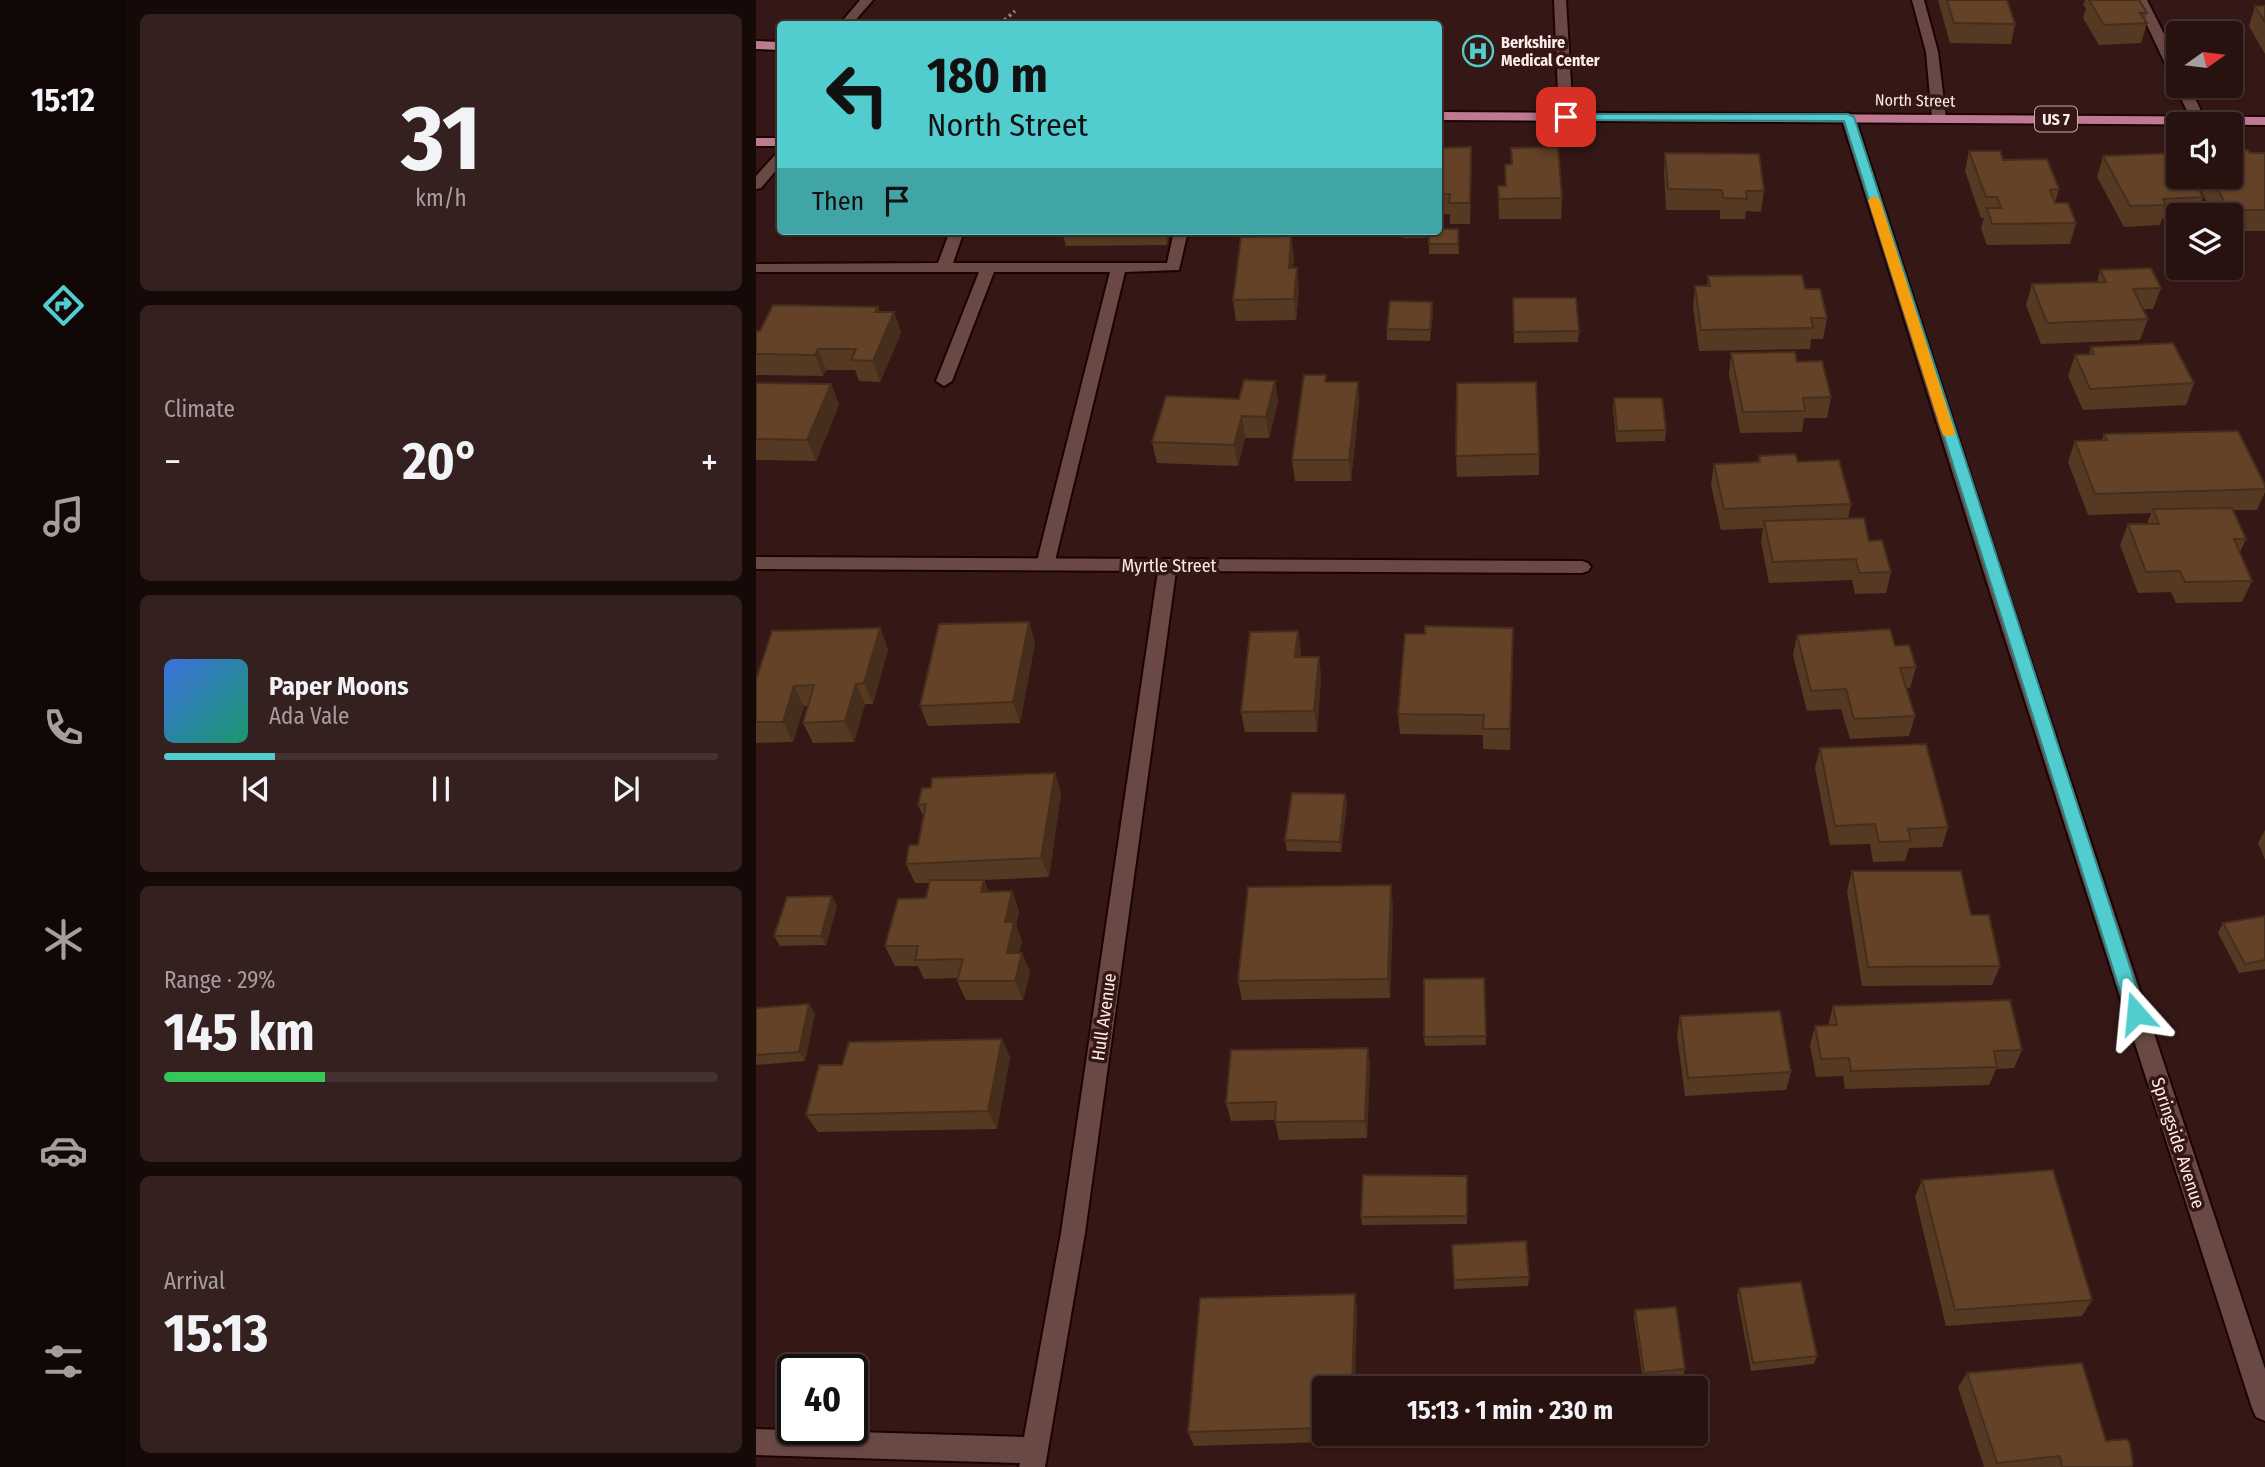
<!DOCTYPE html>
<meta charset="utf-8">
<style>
body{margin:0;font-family:"Fira Sans Condensed",sans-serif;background:#34201e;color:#f1f3f6;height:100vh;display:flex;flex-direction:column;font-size:26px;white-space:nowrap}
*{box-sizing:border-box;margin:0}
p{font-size:23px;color:#a59e9f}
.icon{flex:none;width:38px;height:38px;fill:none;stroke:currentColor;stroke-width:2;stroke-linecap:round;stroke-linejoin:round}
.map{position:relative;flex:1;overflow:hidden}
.drawer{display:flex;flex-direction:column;gap:14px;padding:14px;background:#160a09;width:630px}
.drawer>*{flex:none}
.banner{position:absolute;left:21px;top:21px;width:665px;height:214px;border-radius:7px;box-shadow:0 2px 5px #0004,0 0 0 2px #443230;background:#52cdcf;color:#111;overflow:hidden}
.needle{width:46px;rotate:76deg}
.fabs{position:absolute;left:1410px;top:21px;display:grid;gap:14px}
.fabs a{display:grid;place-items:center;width:77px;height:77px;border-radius:7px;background:#281210;box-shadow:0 2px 5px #0004,0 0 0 2px #443230;font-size:35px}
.speed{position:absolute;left:21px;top:1354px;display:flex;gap:14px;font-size:35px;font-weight:700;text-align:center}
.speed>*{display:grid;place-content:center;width:91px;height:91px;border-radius:50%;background:#281210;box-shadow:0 2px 5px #0004,0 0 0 2px #443230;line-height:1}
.speed .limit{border:4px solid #111;border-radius:10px;background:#fff;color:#111}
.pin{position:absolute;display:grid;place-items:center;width:60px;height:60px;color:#fff;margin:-30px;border-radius:14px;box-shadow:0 4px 10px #0006}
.me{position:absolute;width:77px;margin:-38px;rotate:342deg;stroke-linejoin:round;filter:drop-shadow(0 0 5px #0008)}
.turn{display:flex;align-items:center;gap:24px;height:147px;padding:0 35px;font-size:32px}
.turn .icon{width:91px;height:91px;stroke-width:2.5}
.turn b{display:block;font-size:49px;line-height:60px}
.then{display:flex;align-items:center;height:66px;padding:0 35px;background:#0003;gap:14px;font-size:26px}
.big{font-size:52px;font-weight:700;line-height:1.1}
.drawer .tile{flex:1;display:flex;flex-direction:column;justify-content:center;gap:10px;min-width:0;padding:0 24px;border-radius:10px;background:#34201e}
.drawer .dial{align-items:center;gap:0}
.dial b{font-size:91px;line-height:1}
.song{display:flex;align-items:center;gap:21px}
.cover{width:84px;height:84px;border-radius:10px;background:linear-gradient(135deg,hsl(220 70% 55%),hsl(160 70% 35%))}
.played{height:7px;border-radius:4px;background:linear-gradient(90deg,#52cdcf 20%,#443230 20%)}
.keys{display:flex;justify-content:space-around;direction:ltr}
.heat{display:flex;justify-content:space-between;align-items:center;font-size:38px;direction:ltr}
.charge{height:10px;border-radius:5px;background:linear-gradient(90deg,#34c759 29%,#443230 0)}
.trip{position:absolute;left:556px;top:1376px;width:396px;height:70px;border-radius:7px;background:#281210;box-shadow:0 2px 5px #0004,0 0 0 2px #443230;font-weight:700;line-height:70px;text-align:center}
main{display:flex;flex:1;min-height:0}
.tab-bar{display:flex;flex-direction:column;width:126px;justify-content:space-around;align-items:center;background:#100706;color:#a59e9f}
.tab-bar .icon{width:49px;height:49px}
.tab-bar .active{color:#52cdcf}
.tab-bar b{font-size:32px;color:#f1f3f6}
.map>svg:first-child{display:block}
</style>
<main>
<nav class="tab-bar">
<b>15:12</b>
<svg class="icon active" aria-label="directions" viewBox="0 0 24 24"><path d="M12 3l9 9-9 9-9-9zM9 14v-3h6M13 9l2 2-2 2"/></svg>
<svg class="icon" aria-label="music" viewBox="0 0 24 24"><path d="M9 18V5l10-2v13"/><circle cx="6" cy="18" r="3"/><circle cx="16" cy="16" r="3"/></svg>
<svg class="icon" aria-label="phone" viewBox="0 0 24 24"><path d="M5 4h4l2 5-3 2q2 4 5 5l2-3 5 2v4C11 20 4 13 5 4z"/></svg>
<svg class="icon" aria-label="climate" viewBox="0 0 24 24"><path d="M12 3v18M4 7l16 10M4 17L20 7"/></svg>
<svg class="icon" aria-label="car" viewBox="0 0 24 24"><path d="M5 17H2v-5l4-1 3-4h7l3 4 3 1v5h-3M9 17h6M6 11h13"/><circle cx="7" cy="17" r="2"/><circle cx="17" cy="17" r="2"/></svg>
<svg class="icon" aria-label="filters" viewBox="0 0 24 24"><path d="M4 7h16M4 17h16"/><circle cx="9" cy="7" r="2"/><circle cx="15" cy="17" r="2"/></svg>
</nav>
<section class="drawer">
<div class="tile dial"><b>31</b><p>km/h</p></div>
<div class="tile"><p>Climate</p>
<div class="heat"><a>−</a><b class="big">20°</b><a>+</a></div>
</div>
<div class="tile">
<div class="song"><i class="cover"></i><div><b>Paper Moons</b><p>Ada Vale</p></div></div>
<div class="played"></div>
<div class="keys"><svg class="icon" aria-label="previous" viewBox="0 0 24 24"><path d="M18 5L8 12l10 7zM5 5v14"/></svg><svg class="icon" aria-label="pause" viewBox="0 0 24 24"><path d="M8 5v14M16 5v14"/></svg><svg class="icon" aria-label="next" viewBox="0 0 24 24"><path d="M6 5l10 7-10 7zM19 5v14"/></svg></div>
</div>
<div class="tile"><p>Range · 29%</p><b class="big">145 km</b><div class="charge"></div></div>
<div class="tile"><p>Arrival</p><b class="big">15:13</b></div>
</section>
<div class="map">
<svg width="1509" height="1467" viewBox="0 0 1509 1467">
<rect width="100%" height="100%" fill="#351815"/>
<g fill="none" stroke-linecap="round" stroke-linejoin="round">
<!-- service casing -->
<g stroke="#1b0303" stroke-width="4">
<g id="service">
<polygon points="104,0 117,0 96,24 84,24"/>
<polygon points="1156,0 1168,0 1182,52 1190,118 1183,122 1176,118 1170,52"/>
<polygon points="194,231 208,231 197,263 411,263 418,231 432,231 423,270 369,272 298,565 295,569 283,569 280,565 354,272 238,272 196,381 188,386 180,381 223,272 0,272 0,264 182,263"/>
</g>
</g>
<!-- minor casing -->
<g stroke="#1b0303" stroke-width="4">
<g id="minor">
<polygon points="1379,0 1391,0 1423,64 1423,82 1416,78"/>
<polygon points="1421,83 1423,86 1433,86 1450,121 1448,124 1440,124 1436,121 1419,86"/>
<polygon points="24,154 24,166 5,188 0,189 0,176 19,155"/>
<polygon points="0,557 826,561 832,563 835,567 832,571 826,573 420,571 329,1233 289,1467 263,1467 264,1463 0,1455 0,1429 268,1437 305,1233 402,571 0,569"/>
</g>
</g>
<!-- tertiary casing -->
<g stroke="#1b0303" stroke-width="4">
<g id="tertiary">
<polygon points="798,0 810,0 817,117 810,121 803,117"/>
<polygon points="1092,113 1099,117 1252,592 1509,1369 1509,1421 1500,1417 1496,1408 1234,592 1085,117"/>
</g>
</g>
<!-- primary casing -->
<g stroke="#1b0303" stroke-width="4">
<g id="primary">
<polygon points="0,41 24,42 24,50 0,49"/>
<polygon points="682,112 1509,117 1509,125 682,120"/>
<rect x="0" y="138" width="24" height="8"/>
</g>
</g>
<!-- path -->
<polyline stroke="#9a8380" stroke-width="3.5" stroke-dasharray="2.5 3.5" stroke-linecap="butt" points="244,24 259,11"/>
<!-- service -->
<use href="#service" fill="#6a4844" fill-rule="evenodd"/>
<!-- minor -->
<use href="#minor" fill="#6a4844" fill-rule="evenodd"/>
<!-- tertiary -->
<use href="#tertiary" fill="#6a4844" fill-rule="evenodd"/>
<!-- primary -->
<use href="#primary" fill="#bd7a90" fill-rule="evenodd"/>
</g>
<!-- wall -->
<g fill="#553922">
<polygon points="1182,0 1251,0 1259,24 1255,44 1194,43"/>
<polygon points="1329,0 1383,0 1391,13 1389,20 1391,23 1385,43 1343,45 1327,18 1330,8 1327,5"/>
<polygon points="1499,6 1509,6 1509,54 1493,26"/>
<polygon points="715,147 714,224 694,224 694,214 682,214 682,148"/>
<polygon points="1213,151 1247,160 1303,189 1299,203 1320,223 1314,244 1231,245 1225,229 1228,218 1225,218 1209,171"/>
<polygon points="909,153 1008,191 1005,212 990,211 989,219 964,219 964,210 910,210 908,173"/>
<polygon points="1494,153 1509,153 1509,231 1475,231 1475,215 1457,215 1439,177 1475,177"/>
<polygon points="1347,156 1447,197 1441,215 1423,215 1423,219 1406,219 1404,225 1368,227 1341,177"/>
<polygon points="749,165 806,198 805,219 743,219 742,186 749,186"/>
<polygon points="702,229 703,254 673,254 673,244"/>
<polygon points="306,231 413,231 411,245 310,246"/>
<polygon points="507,231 534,231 533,236 538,257 537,268 543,289 540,320 480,321 477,300 524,237 507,236"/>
<polygon points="569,231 625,231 624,234 570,233"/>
<rect x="647" y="231" width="22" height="7"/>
<polygon points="1344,270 1405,288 1397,309 1387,309 1392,319 1384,340 1285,344 1270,305 1276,284 1341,282"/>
<polygon points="952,276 1049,289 1071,318 1067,339 1055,339 1054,349 943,351 937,307 939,286 951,286"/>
<polygon points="757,298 823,331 822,342 758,343"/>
<polygon points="122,307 123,312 138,312 145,333 124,382 103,381 99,370 70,370 67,376 0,375 0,331"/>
<polygon points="677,312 674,341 631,340 631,329"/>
<polygon points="1335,347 1438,383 1430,405 1327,410 1312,376 1319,355 1333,354"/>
<polygon points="975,353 1041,362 1075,397 1071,418 1048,418 1046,432 984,433 973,374"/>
<polygon points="570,375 570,382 602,382 603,403 595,481 539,481 536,460"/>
<polygon points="519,381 522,402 513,438 489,438 482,466 401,463 396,442"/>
<polygon points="0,383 75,384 83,405 60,461 0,460"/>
<polygon points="858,398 910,430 909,441 860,442 857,409"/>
<polygon points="1348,434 1509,485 1509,492 1501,510 1477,510 1490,539 1484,552 1496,581 1486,602 1420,603 1415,592 1382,593 1364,545 1372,524 1391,524 1395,513 1332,515 1312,462 1319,441 1346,440"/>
<polygon points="783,454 783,475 701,477 700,456"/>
<polygon points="1003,456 1042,462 1095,504 1092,518 1113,541 1135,572 1130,593 1099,594 1096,580 1013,583 1005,542 1007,528 965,530 955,485 958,464 1002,462"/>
<polygon points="273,622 279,643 264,723 172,726 164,706"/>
<polygon points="124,628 132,649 117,704 109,704 98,742 57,743 47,723 52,706 48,706 37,742 0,743 0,680"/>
<polygon points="542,631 545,652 544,657 563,657 565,678 561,732 489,732 485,712"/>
<polygon points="1041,635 1139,646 1160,667 1154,688 1150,688 1159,716 1153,736 1094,739 1085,709 1051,711 1037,655"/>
<polygon points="757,649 754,750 727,749 727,735 644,734 642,714"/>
<polygon points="1064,748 1192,827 1186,847 1153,848 1149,861 1117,862 1114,844 1074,845 1059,768"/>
<polygon points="299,773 305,793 293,877 228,880 233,892 256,891 263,911 260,926 266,941 263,953 266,953 274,972 267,1000 210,1000 201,981 202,978 168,979 162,966 139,966 129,946 170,898 174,883 159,883 150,864 162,845 168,817 162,805 175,788"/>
<polygon points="589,794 591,804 585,852 531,851 529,840"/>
<polygon points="1509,830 1509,860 1502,843"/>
<polygon points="1096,871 1215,915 1244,966 1236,985 1106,986 1091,891"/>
<polygon points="637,905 634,998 486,1000 482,981"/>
<polygon points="81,906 70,945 24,946 18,936"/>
<polygon points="1509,916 1509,969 1483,973 1462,933 1467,923"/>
<polygon points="728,978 730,1045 669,1046 668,1037"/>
<polygon points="1077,1006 1266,1050 1258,1068 1240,1069 1233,1085 1089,1089 1087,1076 1060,1077 1054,1045 1059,1026 1072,1026"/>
<polygon points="0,1008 59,1013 49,1061 0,1065"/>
<polygon points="924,1016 1035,1072 1030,1090 929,1096 921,1035"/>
<polygon points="612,1048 614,1066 611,1138 523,1140 519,1120 475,1121 470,1103"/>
<polygon points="254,1057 241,1129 62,1132 50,1115"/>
<polygon points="711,1176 711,1224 606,1225 605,1217"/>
<polygon points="1166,1180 1336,1300 1326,1316 1190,1326 1159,1197"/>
<polygon points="773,1277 772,1286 698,1289 698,1280"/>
<polygon points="983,1288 1061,1356 1058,1364 995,1371 981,1296"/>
<polygon points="601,1309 569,1388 569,1433 598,1433 598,1441 438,1446 432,1432"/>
<polygon points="879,1310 929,1369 927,1377 887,1380 878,1318"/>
<polygon points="1211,1373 1350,1441 1376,1467 1228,1467 1202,1387"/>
</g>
<!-- shaded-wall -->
<g fill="#452e1b">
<polygon points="715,147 716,168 714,224 714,203"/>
<polygon points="409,231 413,231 411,245"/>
<polygon points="535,236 538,257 535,289 533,268"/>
<polygon points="541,268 543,289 540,320 538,299"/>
<polygon points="676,302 677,312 674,341 674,330"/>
<polygon points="138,312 145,333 124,382 117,361"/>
<polygon points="62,349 70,370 67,376 59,355"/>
<polygon points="519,381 522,402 513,438 510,417"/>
<polygon points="602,382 603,403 595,481 593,460"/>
<polygon points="75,384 83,405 60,461 51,440"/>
<polygon points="486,416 489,438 482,466 478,445"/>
<polygon points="273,622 279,643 264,723 257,702"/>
<polygon points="124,628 132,649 117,704 108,683"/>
<polygon points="542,631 545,652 542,678 539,657"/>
<polygon points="563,657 565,678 561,732 558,711"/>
<polygon points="100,684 109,704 98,742 89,721"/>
<polygon points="38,686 48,706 37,742 27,722"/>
<polygon points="299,773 305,793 293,877 285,858"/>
<polygon points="589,794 591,804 585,852 584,842"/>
<polygon points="228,880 236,899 225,892"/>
<polygon points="635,885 637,905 634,998 632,979"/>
<polygon points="256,891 263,911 260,926 266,941 259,972 251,953 249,922"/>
<polygon points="76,896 81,906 70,945 65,936"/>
<polygon points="266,953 274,972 267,1000 259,981"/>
<polygon points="53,1004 59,1013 49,1061 43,1052"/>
<polygon points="246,1039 254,1057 241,1129 232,1111"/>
<polygon points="612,1048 614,1066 611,1138 609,1121"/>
<polygon points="599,1294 601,1309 599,1388 596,1388"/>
</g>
<!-- building -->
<g fill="#634227" stroke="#452e1b" stroke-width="2">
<polygon points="1191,0 1251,0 1259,24 1198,23"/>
<polygon points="1333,0 1383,0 1391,13 1384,13 1391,23 1348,25"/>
<polygon points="1499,6 1509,6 1509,22"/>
<polygon points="715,147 714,203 693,203 694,194 682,194 682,148"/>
<polygon points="802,147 806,198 743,199 742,186 750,186 749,165 756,164 755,148"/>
<polygon points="1475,150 1492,150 1494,153 1509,153 1509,210 1472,210 1456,177 1475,177"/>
<polygon points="1213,151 1244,151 1247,160 1291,159 1303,189 1294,190 1299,203 1312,203 1320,223 1236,224 1231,208 1245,208 1241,197 1230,197"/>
<polygon points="909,153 1003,154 1008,191 990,191 991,199 967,198 966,190 912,189"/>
<polygon points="1421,153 1423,156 1423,177 1435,177 1447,197 1407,199 1410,205 1374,206 1347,156"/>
<polygon points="682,229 702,229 702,244 673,244 673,231 682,231"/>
<polygon points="535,236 533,268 541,268 538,299 477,300 485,237"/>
<polygon points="1395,268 1405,288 1377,289 1392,319 1291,323 1276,284 1350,282 1344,270"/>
<polygon points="1046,275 1049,289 1064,289 1071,318 1055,318 1057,328 945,330 939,286 954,286 952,276"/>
<polygon points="757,298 820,298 823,331 758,332"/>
<polygon points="634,301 676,302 674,330 631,329"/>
<polygon points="17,305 122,307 119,312 138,312 117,361 95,360 100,349 62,349 59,355 0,354 0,331 4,331"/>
<polygon points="1417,343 1438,383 1334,389 1319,355 1338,354 1335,347"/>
<polygon points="1039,352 1041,362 1066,361 1075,397 1047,398 1049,411 987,412 975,353"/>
<polygon points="548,375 570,375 569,382 602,382 593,460 536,460"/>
<polygon points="488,380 519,381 510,417 486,416 478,445 396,442 410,396 483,399"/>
<polygon points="780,382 783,454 700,456 701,383"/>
<polygon points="0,383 75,384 51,440 0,439"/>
<polygon points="858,398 906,398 910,430 861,431"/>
<polygon points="1482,431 1509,485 1509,489 1339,494 1319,441 1351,440 1348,434"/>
<polygon points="1039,454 1042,462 1083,460 1095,504 968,509 958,464 1004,462 1003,456"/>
<polygon points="1476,508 1490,539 1478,539 1496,581 1429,582 1424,571 1390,572 1372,524 1403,524 1397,509"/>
<polygon points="1108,518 1113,541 1126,540 1135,572 1103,573 1100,559 1017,562 1008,521"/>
<polygon points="273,622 257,702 164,706 183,624"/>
<polygon points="669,626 757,628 754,729 727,729 728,715 642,714 649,634 669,634"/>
<polygon points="124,628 108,683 100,684 89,721 47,723 58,685 38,686 27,722 0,722 0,680 16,631"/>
<polygon points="1134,629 1139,646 1153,645 1160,667 1144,668 1159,716 1098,719 1090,689 1055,691 1041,635"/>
<polygon points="542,631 539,657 563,657 558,711 485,712 494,632"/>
<polygon points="1170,744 1192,827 1152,829 1155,841 1123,842 1119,824 1079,826 1064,748"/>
<polygon points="299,773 285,858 150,864 153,845 162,845 170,804 162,805 166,788 175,788 176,778"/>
<polygon points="536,793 589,794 584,842 529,840"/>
<polygon points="1096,871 1205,871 1215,915 1233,915 1244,966 1112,967"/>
<polygon points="174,880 228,880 225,892 256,891 249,922 258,922 251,953 266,953 259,981 201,981 207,959 159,960 162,946 129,946 142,899 170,898"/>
<polygon points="635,885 632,979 482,981 492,887"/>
<polygon points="76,896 65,936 18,936 31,897"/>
<polygon points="1509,916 1509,960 1489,964 1467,923"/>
<polygon points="728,978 730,1036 668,1037 668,979"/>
<polygon points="1254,1000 1266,1050 1238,1051 1241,1067 1095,1071 1093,1058 1065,1059 1059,1026 1081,1025 1077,1006"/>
<polygon points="53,1004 43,1052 0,1055 0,1008"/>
<polygon points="1024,1011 1035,1072 932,1078 924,1016"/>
<polygon points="246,1039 232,1111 50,1115 63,1065 86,1065 93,1042"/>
<polygon points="612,1048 609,1121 519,1122 520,1102 470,1103 475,1050"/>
<polygon points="1297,1170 1336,1300 1199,1310 1166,1180"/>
<polygon points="607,1175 711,1176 711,1216 605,1217"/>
<polygon points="770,1241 773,1277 698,1280 696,1245"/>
<polygon points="1045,1282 1061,1356 997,1363 983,1288"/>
<polygon points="599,1294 596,1388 569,1388 569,1428 432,1432 444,1298"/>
<polygon points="920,1307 929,1369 888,1373 879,1310"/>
<polygon points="1326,1363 1350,1441 1371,1439 1374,1444 1377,1463 1376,1467 1306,1467 1304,1456 1241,1463 1211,1373"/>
</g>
<!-- route -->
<polygon fill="#52cdcf" stroke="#358587" stroke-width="2" points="806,114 1092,114 1098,117 1389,1013 1387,1019 1380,1021 1374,1019 1371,1013 1088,121 810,120 806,119"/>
<!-- slow -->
<polygon fill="#f59e0b" points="1118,196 1124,200 1199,433 1197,436 1188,436 1186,433 1112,200"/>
<!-- icons -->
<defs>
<g id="hospital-ring" transform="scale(1.575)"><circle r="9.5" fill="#351815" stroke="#52cdcf" stroke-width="1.5"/><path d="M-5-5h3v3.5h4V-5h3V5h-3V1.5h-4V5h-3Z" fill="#52cdcf"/></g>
</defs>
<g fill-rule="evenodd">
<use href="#hospital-ring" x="722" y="51"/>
</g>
<g text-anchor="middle" stroke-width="7" stroke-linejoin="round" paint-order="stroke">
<!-- far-poi labels -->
<g font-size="16" font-weight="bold" fill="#fdecea" stroke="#351815" text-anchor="start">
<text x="745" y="48">Berkshire<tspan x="745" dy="18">Medical Center</tspan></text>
</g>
<!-- far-street labels -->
<g font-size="16" fill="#fdecea" stroke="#351815">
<text transform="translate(1159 100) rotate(1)" y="6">North Street</text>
</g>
<!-- shield labels -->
<rect fill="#351815" stroke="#c1acaa" stroke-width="2" x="1279" y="106.5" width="42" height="25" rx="5"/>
<g font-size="16" font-weight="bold" fill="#fdecea">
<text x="1300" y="125">US 7</text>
</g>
<!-- street labels -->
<g font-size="18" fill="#fdecea" stroke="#351815">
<text x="413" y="572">Myrtle Street</text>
<text transform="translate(348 1017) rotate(-82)" y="6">Hull Avenue</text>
<text transform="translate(1422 1143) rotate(72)" y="6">Springside Avenue</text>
</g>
</g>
</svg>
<div class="fabs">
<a><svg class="needle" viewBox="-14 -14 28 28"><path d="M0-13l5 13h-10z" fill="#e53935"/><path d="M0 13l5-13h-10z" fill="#a59e9f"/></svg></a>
<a><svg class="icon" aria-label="sound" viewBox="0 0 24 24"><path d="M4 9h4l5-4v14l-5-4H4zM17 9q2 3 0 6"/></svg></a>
<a><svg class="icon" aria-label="layers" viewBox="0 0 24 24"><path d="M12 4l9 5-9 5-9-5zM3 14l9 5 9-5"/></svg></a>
</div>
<div class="speed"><div class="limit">40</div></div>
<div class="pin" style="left:810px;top:117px;background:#d93025"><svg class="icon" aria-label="arrive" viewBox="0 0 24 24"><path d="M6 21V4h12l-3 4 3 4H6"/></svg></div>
<svg class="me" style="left:1380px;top:1013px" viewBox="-20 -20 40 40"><path d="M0-17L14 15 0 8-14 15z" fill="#52cdcf" stroke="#fff" stroke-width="4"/></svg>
<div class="trip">15:13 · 1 min · 230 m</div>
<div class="banner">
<div class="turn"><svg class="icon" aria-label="left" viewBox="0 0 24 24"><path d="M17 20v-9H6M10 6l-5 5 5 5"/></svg><div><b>180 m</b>North Street</div></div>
<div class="then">Then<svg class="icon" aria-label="arrive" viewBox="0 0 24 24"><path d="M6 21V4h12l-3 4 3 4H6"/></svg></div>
</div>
</div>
</main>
